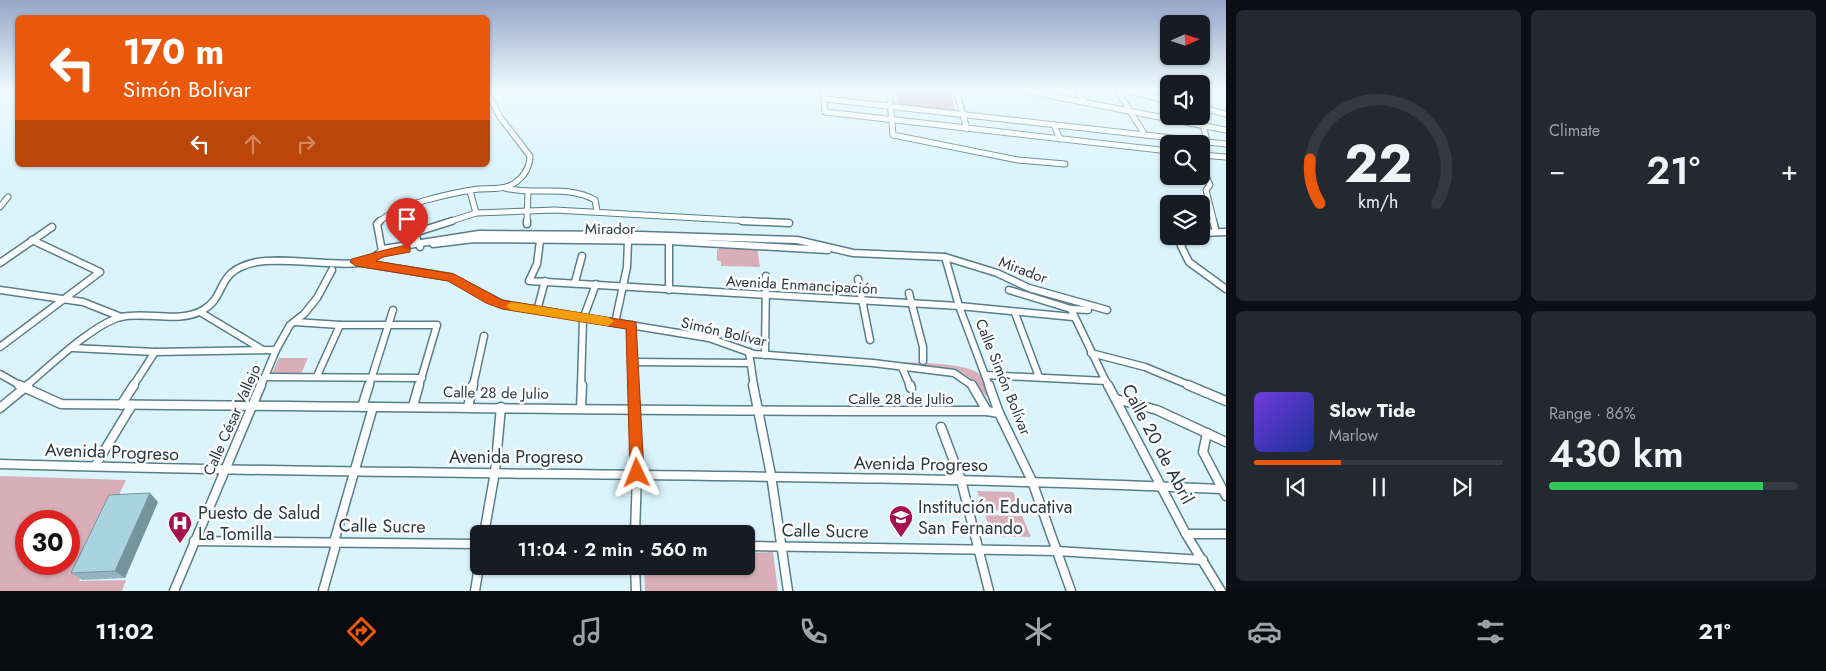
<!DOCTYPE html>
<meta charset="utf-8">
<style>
body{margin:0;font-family:Jost,sans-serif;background:#242831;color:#f1f3f6;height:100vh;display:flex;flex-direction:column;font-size:19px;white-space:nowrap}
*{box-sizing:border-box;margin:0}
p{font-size:16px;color:#9ea1a6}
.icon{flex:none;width:28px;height:28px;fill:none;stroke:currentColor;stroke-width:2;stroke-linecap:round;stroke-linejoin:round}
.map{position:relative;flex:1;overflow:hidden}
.side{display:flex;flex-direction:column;gap:10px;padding:10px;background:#0d0f14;width:600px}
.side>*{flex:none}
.guide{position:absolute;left:15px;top:15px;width:475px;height:152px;border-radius:8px;box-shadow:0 1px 4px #0004;background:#ea580c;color:#fff;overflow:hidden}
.needle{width:32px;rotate:87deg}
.controls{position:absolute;left:1160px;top:15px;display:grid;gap:10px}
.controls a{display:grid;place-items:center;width:50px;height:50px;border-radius:8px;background:#171b24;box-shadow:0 1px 4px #0004;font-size:25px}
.speed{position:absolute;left:15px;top:510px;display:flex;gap:10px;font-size:25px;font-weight:700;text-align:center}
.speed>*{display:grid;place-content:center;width:65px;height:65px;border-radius:50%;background:#171b24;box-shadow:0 1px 4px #0004;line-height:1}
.speed .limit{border:8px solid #d22;background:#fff;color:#111}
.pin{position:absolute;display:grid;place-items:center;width:42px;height:42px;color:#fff;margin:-51px -21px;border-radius:50% 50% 50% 0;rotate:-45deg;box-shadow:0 0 5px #0007}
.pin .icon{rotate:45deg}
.me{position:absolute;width:55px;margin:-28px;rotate:358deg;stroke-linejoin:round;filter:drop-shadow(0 0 4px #0008)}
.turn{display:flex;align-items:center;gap:18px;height:105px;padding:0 25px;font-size:22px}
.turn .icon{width:65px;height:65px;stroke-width:2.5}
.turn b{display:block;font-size:35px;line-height:42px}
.lanes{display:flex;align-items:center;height:48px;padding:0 25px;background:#0003;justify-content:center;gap:25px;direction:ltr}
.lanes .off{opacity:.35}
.big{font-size:38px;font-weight:600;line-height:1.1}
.side .tile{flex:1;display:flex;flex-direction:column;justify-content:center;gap:8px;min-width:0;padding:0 18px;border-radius:8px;background:#242831}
.side .dial{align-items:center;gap:0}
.dial svg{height:130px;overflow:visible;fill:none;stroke:#363941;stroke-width:7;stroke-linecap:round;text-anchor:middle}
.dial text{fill:#f1f3f6;stroke:none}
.song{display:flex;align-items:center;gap:15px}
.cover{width:60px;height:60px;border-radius:8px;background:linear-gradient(135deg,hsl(260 70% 55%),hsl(230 70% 35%))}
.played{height:5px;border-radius:2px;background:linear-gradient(90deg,#ea580c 35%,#363941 35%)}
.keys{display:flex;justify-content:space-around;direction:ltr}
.heat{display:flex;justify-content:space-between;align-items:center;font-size:28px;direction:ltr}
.charge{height:8px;border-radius:4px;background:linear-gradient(90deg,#34c759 86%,#363941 0)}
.side .tiles{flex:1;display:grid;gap:10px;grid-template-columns:repeat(2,1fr)}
.trip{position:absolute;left:470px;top:525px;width:285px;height:50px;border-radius:8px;background:#171b24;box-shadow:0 1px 4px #0004;font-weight:600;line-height:50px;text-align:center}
.dock{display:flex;height:80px;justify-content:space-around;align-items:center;background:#090b0e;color:#9ea1a6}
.dock .icon{width:35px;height:35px}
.dock .current{color:#ea580c}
.dock b{font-size:22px;color:#f1f3f6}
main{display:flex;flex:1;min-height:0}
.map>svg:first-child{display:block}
</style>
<main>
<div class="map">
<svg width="1226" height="591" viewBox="0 0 1226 591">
<rect width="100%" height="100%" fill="#dbf4fc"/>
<!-- green -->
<g fill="#d8afb8" fill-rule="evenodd">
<polygon points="895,90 950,90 955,111 898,105"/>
<polygon points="719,246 757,247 760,267 721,266 721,261 717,261 717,249 719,249"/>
<polygon points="279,358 308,358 301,374 272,373"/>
<path d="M892,362C909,362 966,363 978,373C985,378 986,390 988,398L970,378L959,371L890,363Z"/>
<path d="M0,476L126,480L79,581L126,580L122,591H0ZM26,521H69V564H26Z"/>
<polygon points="977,491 1013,492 1021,511 984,510"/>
<polygon points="985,515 1022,516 1031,537 993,536"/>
<polygon points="773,552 778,591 645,591 644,566 746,566 746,553"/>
</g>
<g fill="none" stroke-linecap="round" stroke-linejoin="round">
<!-- minor-far2 casing -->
<g stroke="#577e8a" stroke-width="7">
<g id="minor-far2">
<polyline points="823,90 825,112 1169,151"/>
<polyline points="889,90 893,135 1018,160 1065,164"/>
<polyline points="956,90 967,129"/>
<polyline points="1022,90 1226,130"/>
<polyline points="1077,90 1083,101"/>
<polyline points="1117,90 1145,135"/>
<polyline points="1126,90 1169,101"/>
<polyline points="825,99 1226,144"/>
<polyline points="1201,108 1226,114"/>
<polyline points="1201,116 1207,141"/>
<path d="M1165,118C1163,107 1166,100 1166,90"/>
<polyline points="1054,125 1060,139"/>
<polyline points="1201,155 1226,157"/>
<polyline points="1206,176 1210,185 1206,190 1214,222"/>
<path d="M505,188C535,196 567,184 595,200L597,211"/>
<polyline points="470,191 476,213"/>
<polyline points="0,207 8,197"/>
<polyline points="406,209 411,222"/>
<path d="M379,222C398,204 452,193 478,189C488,188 499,190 509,186C521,181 530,169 530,156L500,117L488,94"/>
<polyline points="448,222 476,213 555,210 767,222"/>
<polyline points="527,222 528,191"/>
</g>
</g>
<!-- minor-far1 casing -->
<g stroke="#577e8a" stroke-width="9">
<g id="minor-far1">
<polyline points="410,221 420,247"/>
<polyline points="742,221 789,223"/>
<polyline points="1213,221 1216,232"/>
<polyline points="527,224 527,221"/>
<polyline points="414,233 452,221"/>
<polyline points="1201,233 1226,232"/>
<polyline points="1188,236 1181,246 1189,262 1226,289"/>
<polyline points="540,241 537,264 529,281 959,306 1073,317"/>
<polyline points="669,241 669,290"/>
<polyline points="433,244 474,239 669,241 828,250"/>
<polyline points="383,249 479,234 639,235 797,240 853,253 945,257 997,273 1029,288 1107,310"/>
<polyline points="945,257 959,306 989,386"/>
<polyline points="0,263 52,227"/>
<polyline points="362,263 450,277 502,304 709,338 754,354 873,363 954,373 973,386"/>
<polyline points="858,279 870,340"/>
<polyline points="575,282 582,256"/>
<polyline points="0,290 83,302 121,317"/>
<polyline points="1009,290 1071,309 1088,310"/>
<polyline points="909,293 923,347 923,361"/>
<polyline points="535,309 538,307 545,281"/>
<polyline points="1071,309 1108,386"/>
<polyline points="200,312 263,350"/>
<polyline points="1015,313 1039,377"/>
<polyline points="295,322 340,325 437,325 419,386"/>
<polyline points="615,323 627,267 628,241"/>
<polyline points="632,325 634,386"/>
<polyline points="0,347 100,272 32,240"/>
<polyline points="73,348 155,352 276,350"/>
<polyline points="749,352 754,386"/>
<polyline points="1091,353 1145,367 1191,386"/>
<polyline points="765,355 766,276"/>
<polyline points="634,362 750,363"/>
<polyline points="902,367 910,386"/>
<polyline points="0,374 21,386"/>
<polyline points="985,375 1106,381"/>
<polyline points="317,376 340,325"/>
<polyline points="266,377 422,378"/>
<path d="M26,386C49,367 93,324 121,317C147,311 179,324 203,310C229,295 213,271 257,262C285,256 351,270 370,260C374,258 378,254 382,251L377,224L380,221"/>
<polyline points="133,386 155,352"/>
<polyline points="261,386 276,350 290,325 304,314 317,298 332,270"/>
<polyline points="369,386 393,310"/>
<polyline points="473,386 484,336"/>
<polyline points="581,386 583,319 596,284"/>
</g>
</g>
<!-- minor casing -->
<g stroke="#577e8a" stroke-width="11">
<g id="minor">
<path d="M19,385L61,404C370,406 678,412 987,411L999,413"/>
<polyline points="634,385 637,473 635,534"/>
<polyline points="753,385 771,475 788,591"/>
<polyline points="910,385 911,388"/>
<polyline points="972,385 987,411"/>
<polyline points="989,385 999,413 1032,481 1071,591"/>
<polyline points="1108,385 1186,534 1221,591"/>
<polyline points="1188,385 1226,401"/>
<polyline points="1116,399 1157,410 1226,442"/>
<polyline points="121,405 134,385"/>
<polyline points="413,406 419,385"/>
<polyline points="362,407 369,385"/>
<polyline points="468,407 473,385"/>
<polyline points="0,408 28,385"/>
<polyline points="581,408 582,385"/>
<polyline points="941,427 961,480 989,591"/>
<polyline points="1207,433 1203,452 1226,496"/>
<path d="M0,464C407,477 814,471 1221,489"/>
<polyline points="95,466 132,405"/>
<polyline points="484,534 495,472 501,407"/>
<polyline points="1186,534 1226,534"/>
<polyline points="194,541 479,544"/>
<polyline points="746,546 1057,551 1203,560"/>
<polyline points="635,566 636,591"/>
<polyline points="174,591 261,385"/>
<polyline points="323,591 335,548 334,542 373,407"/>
<polyline points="475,591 479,566"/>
</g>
</g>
<!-- minor-far2 -->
<use href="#minor-far2" stroke="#fff" stroke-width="5"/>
<!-- minor-far1 -->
<use href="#minor-far1" stroke="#fff" stroke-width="6"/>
<!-- minor -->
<use href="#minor" stroke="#fff" stroke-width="8"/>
</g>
<!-- wall -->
<polygon fill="#91b5c1" points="158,502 125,578 82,580 71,573"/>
<!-- shaded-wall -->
<polygon fill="#76949d" points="150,493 158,502 125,578 115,571"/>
<!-- building -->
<polygon fill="#a9d3e0" stroke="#76949d" points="150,493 115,571 71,573 109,495"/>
<!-- sky -->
<linearGradient id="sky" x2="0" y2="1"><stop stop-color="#95a6c8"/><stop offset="0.52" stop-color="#effafe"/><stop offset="1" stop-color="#effafe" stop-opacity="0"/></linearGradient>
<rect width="1226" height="173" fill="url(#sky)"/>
<!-- route -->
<path fill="#ea580c" stroke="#983908" d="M407,245L410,246V252L383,257L376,261L454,274L502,300L636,322L644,473L642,477L637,479L632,477L630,473L626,329L502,309L486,303L448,281L356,266L350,262L352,259C370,254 387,249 407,245Z"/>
<!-- slow -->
<polygon fill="#f59e0b" points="511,302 608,317 614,321 608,326 511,310 506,306"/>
<!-- icons -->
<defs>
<g id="school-pin" transform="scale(1.25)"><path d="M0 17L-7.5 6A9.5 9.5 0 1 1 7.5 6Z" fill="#a5114f" stroke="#fcfcfc"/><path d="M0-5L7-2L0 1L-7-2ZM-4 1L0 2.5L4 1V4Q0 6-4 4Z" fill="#fff"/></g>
<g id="hospital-pin" transform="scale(1.25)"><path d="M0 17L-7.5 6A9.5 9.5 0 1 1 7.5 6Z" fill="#a5114f" stroke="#fcfcfc"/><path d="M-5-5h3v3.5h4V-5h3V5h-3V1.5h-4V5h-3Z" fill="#fff"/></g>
</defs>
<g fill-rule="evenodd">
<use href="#school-pin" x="901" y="517"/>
<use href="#hospital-pin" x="180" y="523"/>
</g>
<g text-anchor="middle" stroke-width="5" stroke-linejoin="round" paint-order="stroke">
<!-- street labels -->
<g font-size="15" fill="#293a3f" stroke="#fcfcfc">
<text x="610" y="234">Mirador</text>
<text transform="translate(1023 270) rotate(21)" y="5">Mirador</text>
<text transform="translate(802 285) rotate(3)" y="5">Avenida Enmancipación</text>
<text transform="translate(724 332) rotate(13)" y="5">Simón Bolívar</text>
<text transform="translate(1003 377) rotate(68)" y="5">Calle Simón Bolívar</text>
<text transform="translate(496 393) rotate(1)" y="5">Calle 28 de Julio</text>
<text x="901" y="404">Calle 28 de Julio</text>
<text transform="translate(232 420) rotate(-66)" y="5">Calle César Vallejo</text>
</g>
<!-- near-street labels -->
<g font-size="18" fill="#293a3f" stroke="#fcfcfc">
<text transform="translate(1158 444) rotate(62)" y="6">Calle 20 de Abril</text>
<text transform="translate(112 452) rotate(2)" y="6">Avenida Progreso</text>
<text x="516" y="463">Avenida Progreso</text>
<text transform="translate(921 464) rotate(1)" y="6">Avenida Progreso</text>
<text transform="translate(382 526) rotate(1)" y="6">Calle Sucre</text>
<text transform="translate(825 531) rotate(1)" y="6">Calle Sucre</text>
</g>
<!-- near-poi labels -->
<g font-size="18" fill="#293a3f" stroke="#fcfcfc" text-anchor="start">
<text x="918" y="513">Institución Educativa<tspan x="918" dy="21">San Fernando</tspan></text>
<text x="198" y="519">Puesto de Salud<tspan x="198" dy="21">La Tomilla</tspan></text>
</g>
</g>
</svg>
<div class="controls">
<a><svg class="needle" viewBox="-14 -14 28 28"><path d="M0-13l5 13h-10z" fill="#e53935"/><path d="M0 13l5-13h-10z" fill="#9ea1a6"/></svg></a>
<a><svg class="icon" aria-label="sound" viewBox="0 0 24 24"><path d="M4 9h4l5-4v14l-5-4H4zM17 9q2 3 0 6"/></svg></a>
<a><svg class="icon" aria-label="search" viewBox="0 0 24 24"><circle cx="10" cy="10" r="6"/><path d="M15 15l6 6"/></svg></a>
<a><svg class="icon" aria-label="layers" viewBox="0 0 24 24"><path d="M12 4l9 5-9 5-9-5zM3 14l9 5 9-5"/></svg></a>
</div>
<div class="speed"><div class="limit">30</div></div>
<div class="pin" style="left:407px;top:249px;background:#d93025"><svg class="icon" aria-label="arrive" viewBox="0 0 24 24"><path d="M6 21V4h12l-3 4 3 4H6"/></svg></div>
<svg class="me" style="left:637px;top:473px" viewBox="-20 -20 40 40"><path d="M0-17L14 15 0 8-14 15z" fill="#ea580c" stroke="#fff" stroke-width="4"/></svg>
<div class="trip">11:04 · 2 min · 560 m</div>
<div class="guide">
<div class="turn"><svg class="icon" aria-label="left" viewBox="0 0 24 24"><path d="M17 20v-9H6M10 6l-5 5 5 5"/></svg><div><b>170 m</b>Simón Bolívar</div></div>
<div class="lanes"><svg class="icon" aria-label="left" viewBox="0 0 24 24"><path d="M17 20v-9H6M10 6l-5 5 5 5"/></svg><svg class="icon off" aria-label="ahead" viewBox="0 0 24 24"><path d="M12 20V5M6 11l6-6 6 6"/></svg><svg class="icon off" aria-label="right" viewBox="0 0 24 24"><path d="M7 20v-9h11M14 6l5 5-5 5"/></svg></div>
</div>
</div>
<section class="side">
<div class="tiles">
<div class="tile dial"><svg viewBox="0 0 100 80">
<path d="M14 69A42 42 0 1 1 86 69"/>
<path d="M14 69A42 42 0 0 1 8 42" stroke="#ea580c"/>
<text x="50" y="56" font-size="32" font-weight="700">22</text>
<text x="50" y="72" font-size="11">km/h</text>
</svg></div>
<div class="tile"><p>Climate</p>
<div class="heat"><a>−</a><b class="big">21°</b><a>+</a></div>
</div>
<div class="tile">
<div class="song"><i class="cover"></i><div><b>Slow Tide</b><p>Marlow</p></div></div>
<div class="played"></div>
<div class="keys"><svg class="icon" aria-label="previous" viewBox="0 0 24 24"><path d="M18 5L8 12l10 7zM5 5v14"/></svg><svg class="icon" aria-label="pause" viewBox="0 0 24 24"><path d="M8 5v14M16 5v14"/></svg><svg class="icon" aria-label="next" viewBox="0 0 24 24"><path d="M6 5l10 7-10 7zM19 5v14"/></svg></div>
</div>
<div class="tile"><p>Range · 86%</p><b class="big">430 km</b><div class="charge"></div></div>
</div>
</section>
</main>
<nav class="dock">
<b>11:02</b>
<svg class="icon current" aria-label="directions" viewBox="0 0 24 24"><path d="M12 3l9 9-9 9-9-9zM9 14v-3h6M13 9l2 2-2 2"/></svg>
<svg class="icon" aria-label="music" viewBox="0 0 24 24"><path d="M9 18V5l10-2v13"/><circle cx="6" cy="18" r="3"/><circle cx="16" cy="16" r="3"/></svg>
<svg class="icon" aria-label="phone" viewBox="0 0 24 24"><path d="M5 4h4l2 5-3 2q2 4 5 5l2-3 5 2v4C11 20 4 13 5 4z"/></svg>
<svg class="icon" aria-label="climate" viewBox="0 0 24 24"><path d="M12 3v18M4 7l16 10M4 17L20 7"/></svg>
<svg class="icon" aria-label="car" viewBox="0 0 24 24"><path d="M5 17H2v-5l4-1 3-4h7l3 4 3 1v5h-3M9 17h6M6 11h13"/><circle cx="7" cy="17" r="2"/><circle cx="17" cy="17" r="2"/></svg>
<svg class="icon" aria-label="filters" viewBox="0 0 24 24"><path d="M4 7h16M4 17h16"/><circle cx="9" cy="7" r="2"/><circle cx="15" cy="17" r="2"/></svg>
<b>21°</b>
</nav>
